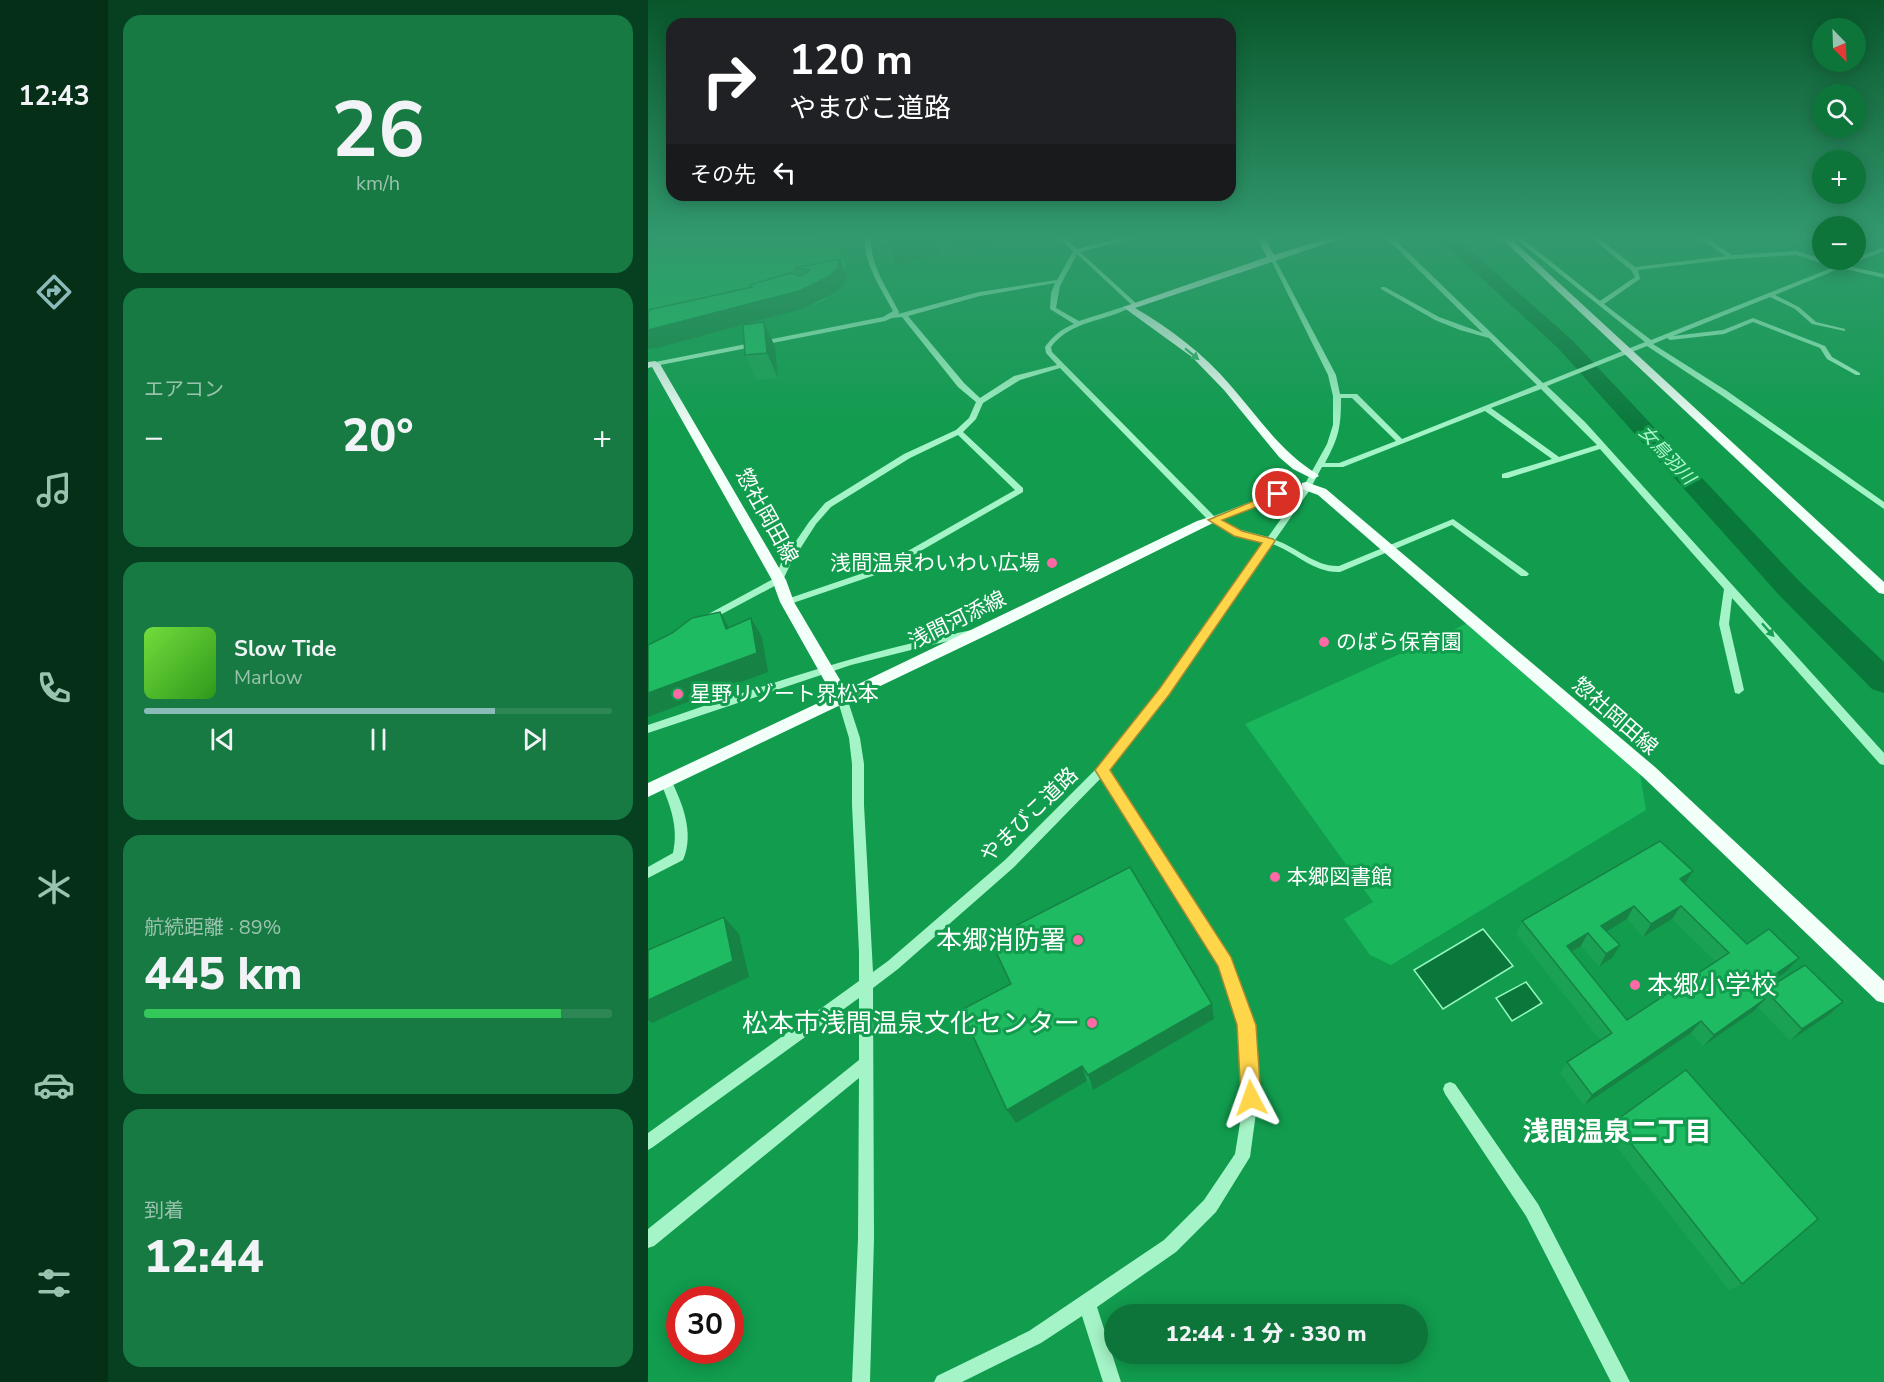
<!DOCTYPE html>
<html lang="ja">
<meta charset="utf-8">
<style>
body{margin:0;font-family:"Nunito Sans","Noto Sans JP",sans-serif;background:#167a42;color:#f1f3f6;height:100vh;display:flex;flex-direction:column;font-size:22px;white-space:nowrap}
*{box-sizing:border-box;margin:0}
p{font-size:20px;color:#9ac3af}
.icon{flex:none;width:33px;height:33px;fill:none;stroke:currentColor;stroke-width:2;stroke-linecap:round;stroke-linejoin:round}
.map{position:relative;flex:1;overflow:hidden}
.details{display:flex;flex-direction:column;gap:15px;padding:15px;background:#074020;width:540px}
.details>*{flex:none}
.hud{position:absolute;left:18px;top:18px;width:570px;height:183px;border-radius:18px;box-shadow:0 3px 15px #0003;background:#202124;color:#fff;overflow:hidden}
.needle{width:39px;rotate:157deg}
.fabs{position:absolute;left:1164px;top:18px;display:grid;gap:12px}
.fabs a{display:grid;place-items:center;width:54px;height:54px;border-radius:50%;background:#0d753a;box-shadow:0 3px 15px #0003;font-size:30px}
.speed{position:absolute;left:18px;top:1286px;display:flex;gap:12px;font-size:30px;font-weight:700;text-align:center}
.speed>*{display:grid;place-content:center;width:78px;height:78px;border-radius:50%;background:#0d753a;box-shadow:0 3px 15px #0003;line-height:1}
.speed .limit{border:9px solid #d22;background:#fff;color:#111}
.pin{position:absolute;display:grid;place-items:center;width:51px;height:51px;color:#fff;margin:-26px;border:3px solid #fff;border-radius:50%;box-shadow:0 2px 6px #0007}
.me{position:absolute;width:66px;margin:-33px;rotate:356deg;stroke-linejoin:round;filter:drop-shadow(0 0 4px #0008)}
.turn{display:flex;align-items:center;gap:21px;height:126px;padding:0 24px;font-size:27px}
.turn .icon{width:78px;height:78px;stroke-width:2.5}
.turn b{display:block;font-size:42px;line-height:51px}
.then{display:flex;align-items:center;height:57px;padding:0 24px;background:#0003;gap:12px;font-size:22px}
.big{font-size:45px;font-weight:800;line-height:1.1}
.details .tile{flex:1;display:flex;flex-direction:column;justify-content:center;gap:9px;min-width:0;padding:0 21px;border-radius:18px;background:#167a42}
.details .dial{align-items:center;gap:0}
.dial b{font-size:78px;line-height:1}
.song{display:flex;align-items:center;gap:18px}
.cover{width:72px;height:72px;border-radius:9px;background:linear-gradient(135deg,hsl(100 70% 55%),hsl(110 70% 35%))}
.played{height:6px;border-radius:3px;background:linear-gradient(90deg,#8bbbb9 75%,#2d8754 75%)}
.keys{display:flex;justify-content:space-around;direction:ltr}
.heat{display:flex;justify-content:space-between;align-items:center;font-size:33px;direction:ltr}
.charge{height:9px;border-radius:4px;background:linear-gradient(90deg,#34c759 89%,#2d8754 0)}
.trip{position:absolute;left:456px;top:1304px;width:324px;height:60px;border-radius:30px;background:#0d753a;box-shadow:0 3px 15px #0003;font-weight:800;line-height:60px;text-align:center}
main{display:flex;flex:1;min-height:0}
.dock{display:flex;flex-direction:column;width:108px;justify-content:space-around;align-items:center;background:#052f17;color:#9ac3af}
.dock .icon{width:42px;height:42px}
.dock .current{color:#8bbbb9}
.dock b{font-size:27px;color:#f1f3f6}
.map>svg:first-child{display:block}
</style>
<main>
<nav class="dock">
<b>12:43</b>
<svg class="icon current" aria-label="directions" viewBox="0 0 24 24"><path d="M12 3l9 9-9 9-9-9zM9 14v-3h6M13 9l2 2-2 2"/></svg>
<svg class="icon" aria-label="music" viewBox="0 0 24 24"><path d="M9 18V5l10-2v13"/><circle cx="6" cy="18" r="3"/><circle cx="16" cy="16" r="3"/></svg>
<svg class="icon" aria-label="phone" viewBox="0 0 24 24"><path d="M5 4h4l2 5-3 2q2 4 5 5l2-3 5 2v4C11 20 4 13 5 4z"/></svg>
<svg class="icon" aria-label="climate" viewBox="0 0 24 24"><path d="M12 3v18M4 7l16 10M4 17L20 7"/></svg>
<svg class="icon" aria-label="car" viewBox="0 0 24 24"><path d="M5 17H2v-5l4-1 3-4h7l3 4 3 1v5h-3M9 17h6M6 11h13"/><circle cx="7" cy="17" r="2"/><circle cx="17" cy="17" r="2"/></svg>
<svg class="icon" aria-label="filters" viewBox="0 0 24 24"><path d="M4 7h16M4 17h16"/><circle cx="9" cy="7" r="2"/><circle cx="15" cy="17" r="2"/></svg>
</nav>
<section class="details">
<div class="tile dial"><b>26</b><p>km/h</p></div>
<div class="tile"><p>エアコン</p>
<div class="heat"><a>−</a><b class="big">20°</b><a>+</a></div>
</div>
<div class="tile">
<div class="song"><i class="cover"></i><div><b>Slow Tide</b><p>Marlow</p></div></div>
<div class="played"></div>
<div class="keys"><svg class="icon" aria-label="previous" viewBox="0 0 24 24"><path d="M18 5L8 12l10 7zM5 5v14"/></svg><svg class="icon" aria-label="pause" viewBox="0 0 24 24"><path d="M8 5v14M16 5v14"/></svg><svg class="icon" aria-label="next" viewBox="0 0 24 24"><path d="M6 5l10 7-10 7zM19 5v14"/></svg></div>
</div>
<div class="tile"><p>航続距離 · 89%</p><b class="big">445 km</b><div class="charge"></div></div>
<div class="tile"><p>到着</p><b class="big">12:44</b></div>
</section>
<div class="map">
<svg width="1236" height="1382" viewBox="0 0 1236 1382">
<rect width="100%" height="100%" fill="#119c4e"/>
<!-- green -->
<g fill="#19b65c">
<polygon points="20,236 160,236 184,246 193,253 198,263 196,284 176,300 157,308 0,349 0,240"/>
<polygon points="820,623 992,774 998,810 743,965 722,955 696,919 725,902 597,724"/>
</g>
<!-- water -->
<g fill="#0a783b" stroke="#97f8bf" stroke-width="1.5">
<polygon points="835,929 865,966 795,1009 766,970"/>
<polygon points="878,982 894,1003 864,1021 848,998"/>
</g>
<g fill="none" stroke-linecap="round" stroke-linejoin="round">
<!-- river -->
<polygon fill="#0a783b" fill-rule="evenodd" points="787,236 806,236 924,340 1151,581 1236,662 1236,693 1224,689 1131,595 910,348"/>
<!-- minor -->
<g fill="#a5f4c7" fill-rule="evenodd">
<path d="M217,236H223C221,264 239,288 251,312L250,314L331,292L409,280L425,251L409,236H416L429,249L482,236H493L432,252L489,304V306H485L429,254L412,286L408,308L431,321L478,306L483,307C457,322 423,320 403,347L404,352L566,516L634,490H640V494L572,520L593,530L620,537L653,491L679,444L685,425V396L680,375L621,256L626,257L688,375L692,394H709L754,439L889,385L841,338L812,330L787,320L733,289V287H737L791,317L835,333L736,236H743L895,383L997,342L864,236H871L952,301L987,277L983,270L941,236H948L987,267L1078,256L1048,236H1055L1084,255L1148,251L1192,264L1236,247V251L1199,266L1236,274V278L1193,268L1127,295L1151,307L1168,322L1197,329V331L1164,324L1147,309L1122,297L1025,336L1075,330L1105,318L1177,346L1184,357L1212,373V375H1208L1179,359L1172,348L1105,322L1076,334L1022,340L1019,338L1005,344L1079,391L1236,502V509L1073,395L999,346L899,386L937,422L1236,753V765L1232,764L1084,598L1081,624L1096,690L1091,694L1087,693L1071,624L1076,589L952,449L860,478H854V474L904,459L837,411L695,467H674L661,491L627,540C649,547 667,567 691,566L805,519L879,572L881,574L879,576H873L804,525L692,572C665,573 648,552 624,544L520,694L460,770L582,958L605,1025L610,1098L602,1157L568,1212L528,1252L449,1307L473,1382H455L434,1316L393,1343L314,1382H286L289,1376L381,1331L516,1240L556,1200L587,1154L596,1098L591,1025L571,965L453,778L365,868L250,969L225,988L226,1239L222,1382H204L210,1239L211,1078L6,1246L0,1248V1229L211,1060V998L5,1147L0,1150V1133L211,981V952L204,805V764L201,738L189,698L190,695L194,694L199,698L212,738L216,764V805L225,972L240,961L357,860L450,767L512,688L616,542L587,534L562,522L412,368L372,380L335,403L328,419L315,432L375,488V492L236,572L142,604H136L134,602L136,600L230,568L367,490L310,435L262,458L183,507L168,524L143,563L134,582L59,622H53L51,620L53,618L127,578L133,563L161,522L177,503L256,454L308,430L321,418L328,402L310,387L254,317L244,318L237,321L7,366L4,364L7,362L235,317L245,311C233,288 215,264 217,236ZM1148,255L1186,267L1003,340L956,304L992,279L990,270L1083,259ZM407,283L403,293L402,309L426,324C413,329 405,336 397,347L398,353L409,365L366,376L332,398L316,383L260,316L332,296ZM893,389L949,445L911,457L843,408ZM693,398H704L748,441L691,463H677C691,437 693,427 693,398Z"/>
<path d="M324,630L329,633L327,635L283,645L203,665L0,733V725C107,689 213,651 324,630Z"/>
<path d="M18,776L22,778C34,802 47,833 35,860L0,878V867L25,853C31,827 22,805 12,781L14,778Z"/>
<polygon points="802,1082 807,1084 890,1204 982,1382 963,1382 878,1216 797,1094 795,1089 797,1084"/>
</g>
<!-- major -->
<g fill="#f3fff9" fill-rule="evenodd">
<path d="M608,236H616L626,255L687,236H701L487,308C523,329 556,354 583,386C611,418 632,451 669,474L671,476L665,479L645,469L631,457L576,390L544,357L475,307L619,257Z"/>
<polygon points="851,236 860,236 1236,582 1236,594 1231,593"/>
<polygon points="7,361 12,364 138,580 146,602 198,690 549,521 565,516 571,520 339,635 0,797 0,783 185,696 132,602 124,580 4,367 0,368 0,362"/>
<polygon points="658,482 678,489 1007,767 1236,981 1236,1003 1229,1001 995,777 670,495 654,489 654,483"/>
</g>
</g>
<!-- wall -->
<g fill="#1ba154" fill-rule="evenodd">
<polygon points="237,236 293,236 289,237 294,255 247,264 244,259"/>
<polygon points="296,236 343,236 345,244 304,253 299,248"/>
<polygon points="146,268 198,275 196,284 186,293 157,308 13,347 103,287 102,285 148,275"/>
<polygon points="116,322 127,347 130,378 108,380 97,355"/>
<path d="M1037,883L1099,944L1139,971L1109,992L1112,995L1117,990L1195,1002L1182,1014L1142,1041L1110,1007L1106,1011L1055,1046L1043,1033L936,1105L912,1073L919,1062L953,1041L868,934L874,921ZM979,919L995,937L1024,919L1068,962L979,1020L924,952L933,946L951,967L964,958L958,931Z"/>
<polygon points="564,1004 566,1019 445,1090 439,1081 368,1123 359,1110 313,1010"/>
<polygon points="966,1122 1094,1284 1081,1290 957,1132"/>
</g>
<!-- shaded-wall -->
<g fill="#168345">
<polygon points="265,236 293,236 289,237 294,255 247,264 240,241"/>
<polygon points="300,236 343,236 345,244 304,253"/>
<polygon points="192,259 198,275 196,284 186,293 157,308 13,347 0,349 0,330 151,291"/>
<polygon points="116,322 127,347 130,378 119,353"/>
<polygon points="72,612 83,631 78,629"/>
<polygon points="103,618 114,637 120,672 0,717 0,693"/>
<polygon points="1045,871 1036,885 1032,879"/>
<polygon points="986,906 979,919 946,939 953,926"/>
<polygon points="1033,906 1024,919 995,937 1003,924"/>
<polygon points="76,917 91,934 101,977 4,1023 0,1020 0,1000"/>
<polygon points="940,933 933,946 913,958 919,946"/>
<polygon points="972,945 964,958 951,967 958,954"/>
<polygon points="1151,958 1139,971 1095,1001 1106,989"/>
<polygon points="1117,999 1106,1011 1055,1046 1066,1035"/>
<polygon points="1195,1002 1182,1014 1142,1041 1154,1029"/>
<polygon points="564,1004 566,1019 445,1090 440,1075"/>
<polygon points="1053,1021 1043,1033 936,1105 944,1095"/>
<polygon points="434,1066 439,1081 368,1123 359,1110"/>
</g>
<!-- building -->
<g fill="#1fbb62" stroke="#168345" stroke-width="1.5" fill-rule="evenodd">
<polygon points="238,236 265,236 240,241"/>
<polygon points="192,259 190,268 180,277 151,291 0,330 0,310 104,287 102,285 142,273 153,276 162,270 146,268"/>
<polygon points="116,322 119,353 97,355 95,325"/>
<polygon points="72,612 78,629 103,618 109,653 0,693 0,645 24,633 44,618"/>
<path d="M1012,841L1045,871L1032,879L1099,944L1121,929L1151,958L1106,989L1117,999L1066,1035L1053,1021L944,1095L919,1062L964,1033L874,921ZM986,906L1003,924L1033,906L1081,953L979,1020L919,946L940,933L958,954L972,945L953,926Z"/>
<polygon points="482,867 564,1004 440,1075 434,1066 359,1110 313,1010 363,984 342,939"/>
<polygon points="76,917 85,961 0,1000 0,950"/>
<polygon points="1157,965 1195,1002 1154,1029 1117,990"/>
<polygon points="1038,1070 1170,1219 1094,1284 966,1122"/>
</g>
<!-- one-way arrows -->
<defs><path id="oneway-solid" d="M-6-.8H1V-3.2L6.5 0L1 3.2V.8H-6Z" transform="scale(1.5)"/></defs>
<use fill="#3eb070" href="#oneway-solid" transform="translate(544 354) rotate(39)"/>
<use fill="#18a054" href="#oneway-solid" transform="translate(1120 630) rotate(48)"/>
<!-- sky -->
<linearGradient id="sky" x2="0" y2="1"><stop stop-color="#09562b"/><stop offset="0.55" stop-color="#32996e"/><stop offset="1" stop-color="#32996e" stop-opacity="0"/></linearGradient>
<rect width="1236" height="430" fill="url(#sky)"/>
<!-- route -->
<polygon fill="#ffd54a" stroke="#a68a30" stroke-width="1.5" points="630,491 635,494 634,497 574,520 594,531 625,539 627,541 521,695 462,770 583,957 608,1025 613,1098 610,1105 603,1108 596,1105 593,1098 589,1025 570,966 447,770 512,688 614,543 586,536 560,520"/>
<!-- markers -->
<g fill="#ff69a6" stroke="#119c4e" stroke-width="2">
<circle cx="404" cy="563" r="6"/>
<circle cx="676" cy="642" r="6"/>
<circle cx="30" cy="694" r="6"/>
<circle cx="627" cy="877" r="6"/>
<circle cx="430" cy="940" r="6"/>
<circle cx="987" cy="985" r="6"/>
<circle cx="444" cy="1023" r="6"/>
</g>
<g text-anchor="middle" stroke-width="6" stroke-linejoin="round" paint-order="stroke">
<!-- far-water labels -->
<g font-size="18" font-style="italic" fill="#b2fbd1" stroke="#119c4e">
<text transform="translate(1019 455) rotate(47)" y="6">女鳥羽川</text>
</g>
<!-- street labels -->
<g font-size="21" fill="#fff" stroke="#119c4e">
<text transform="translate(119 516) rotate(61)" y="7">惣社岡田線</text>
<text transform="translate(309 620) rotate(-26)" y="7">浅間河添線</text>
<text transform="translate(967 716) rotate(41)" y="7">惣社岡田線</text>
<text transform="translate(381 815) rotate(-44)" y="7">やまびこ道路</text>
</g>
<!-- poi labels -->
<g font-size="21" fill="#fff" stroke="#119c4e" text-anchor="start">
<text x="392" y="570" text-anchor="end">浅間温泉わいわい広場</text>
<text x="688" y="649">のばら保育園</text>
<text x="42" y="701">星野リゾート界松本</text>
<text x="639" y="884">本郷図書館</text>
</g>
<!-- near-poi labels -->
<g font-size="26" fill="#fff" stroke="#119c4e" text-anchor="end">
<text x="418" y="949">本郷消防署</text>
<text x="999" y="994" text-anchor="start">本郷小学校</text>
<text x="432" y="1032">松本市浅間温泉文化センター</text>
</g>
<!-- near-neighbourhood labels -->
<g font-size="27" font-weight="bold" fill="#fff" stroke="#119c4e">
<text x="969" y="1141">浅間温泉二丁目</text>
</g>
</g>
</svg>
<div class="fabs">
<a><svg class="needle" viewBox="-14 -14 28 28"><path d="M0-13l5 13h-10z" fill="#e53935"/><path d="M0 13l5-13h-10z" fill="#9ac3af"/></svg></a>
<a><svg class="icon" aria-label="search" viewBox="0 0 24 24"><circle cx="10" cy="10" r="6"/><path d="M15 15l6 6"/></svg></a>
<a>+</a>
<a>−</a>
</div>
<div class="speed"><div class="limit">30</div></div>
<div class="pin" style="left:630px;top:494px;background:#d93025"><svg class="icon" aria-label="arrive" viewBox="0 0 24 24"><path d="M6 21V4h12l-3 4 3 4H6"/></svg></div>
<svg class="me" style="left:603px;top:1098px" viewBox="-20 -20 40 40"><path d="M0-17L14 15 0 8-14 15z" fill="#ffd54a" stroke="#fff" stroke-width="4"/></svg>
<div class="trip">12:44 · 1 分 · 330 m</div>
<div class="hud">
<div class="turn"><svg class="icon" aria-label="right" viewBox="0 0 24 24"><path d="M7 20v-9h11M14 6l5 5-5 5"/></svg><div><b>120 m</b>やまびこ道路</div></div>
<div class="then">その先<svg class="icon" aria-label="left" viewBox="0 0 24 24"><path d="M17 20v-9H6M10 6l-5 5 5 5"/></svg></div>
</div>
</div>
</main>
